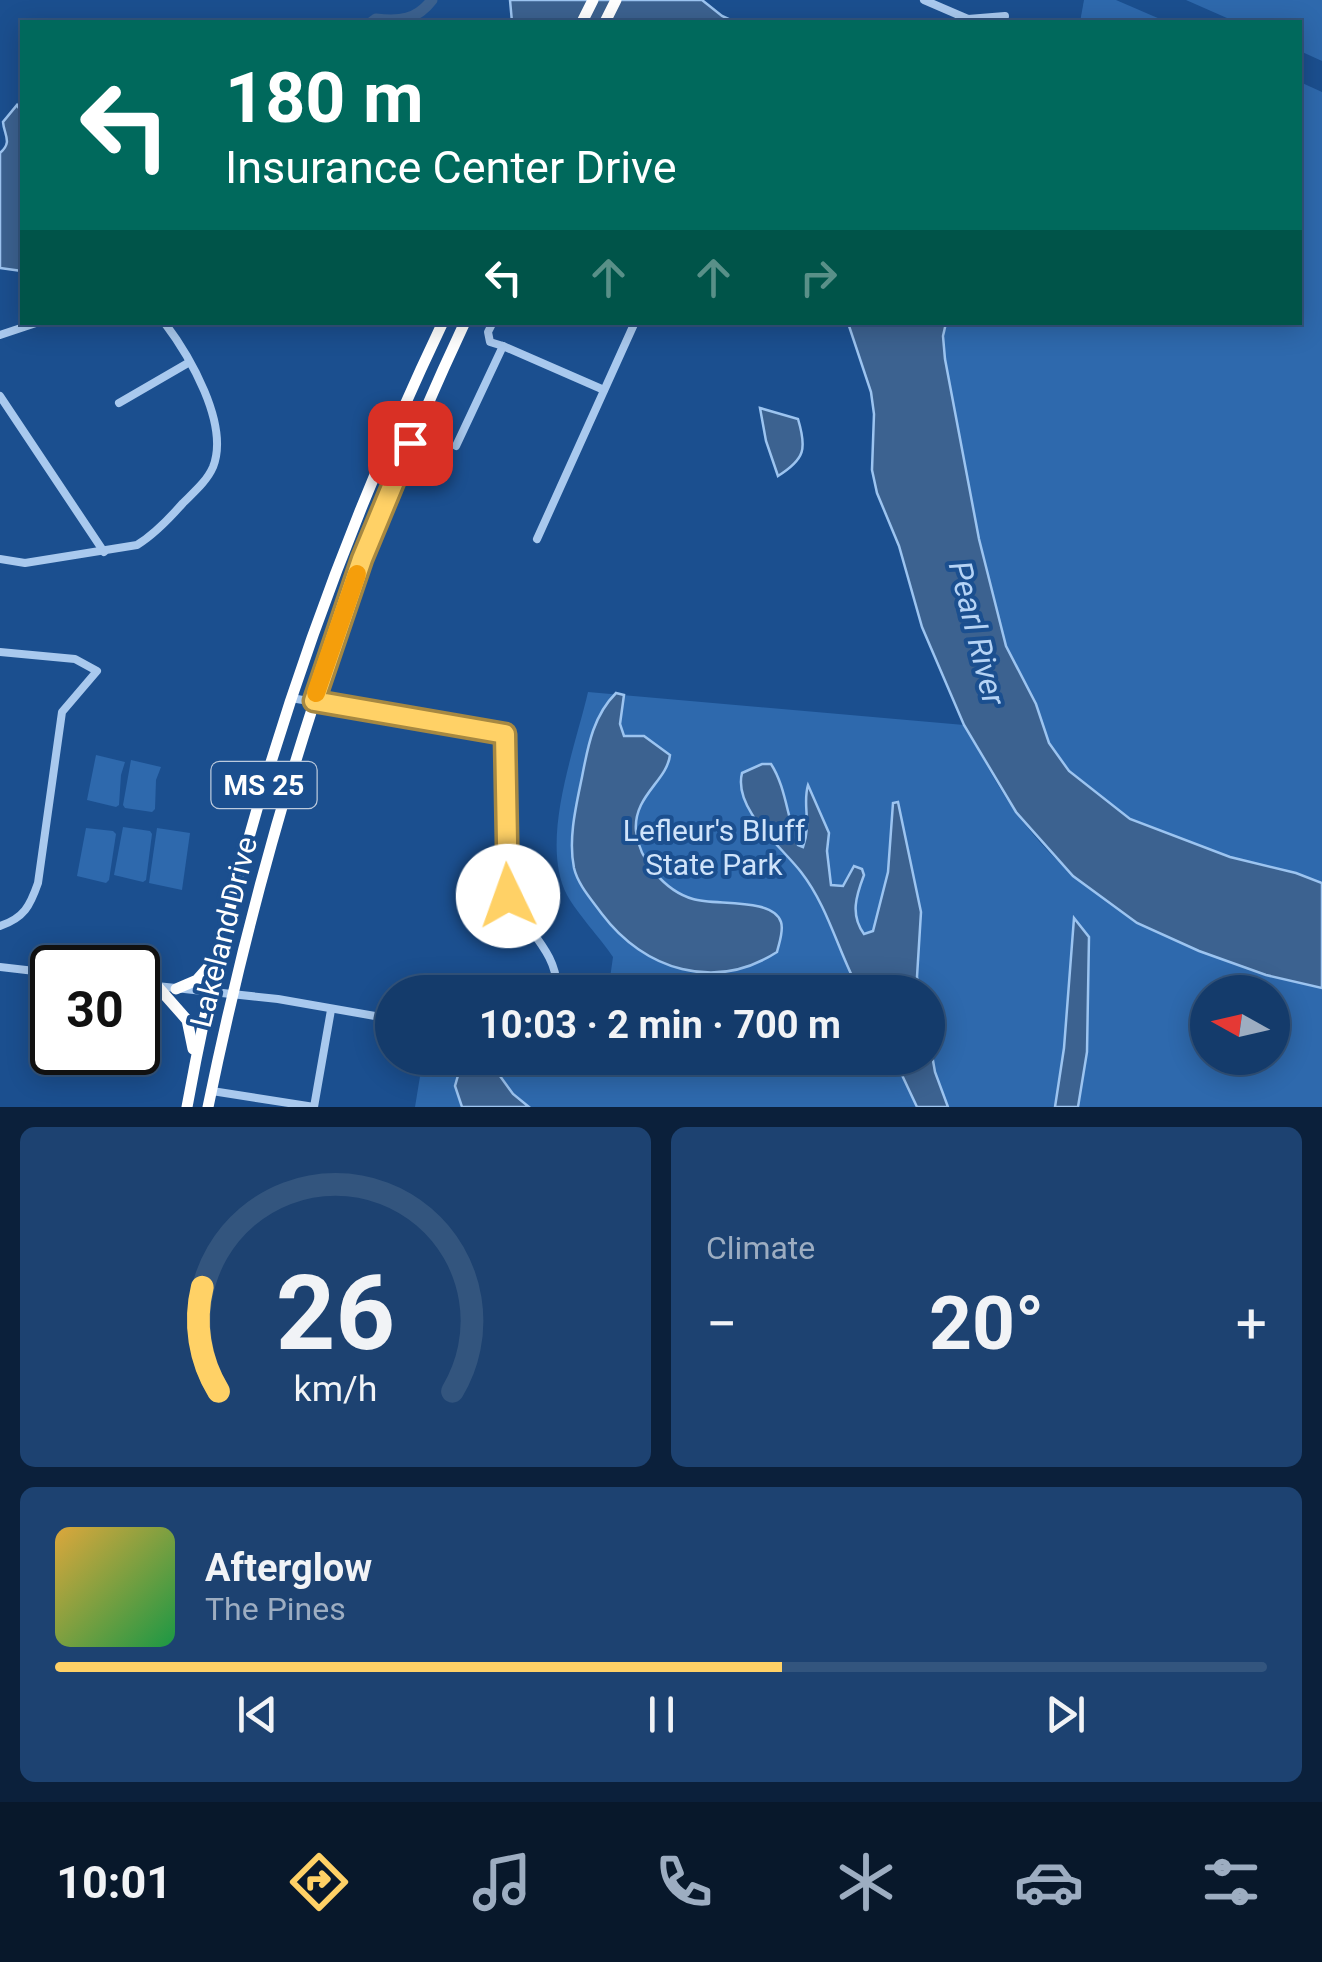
<!DOCTYPE html>
<meta charset="utf-8">
<style>
body{margin:0;font-family:Roboto,sans-serif;background:#1d4271;color:#f1f3f6;height:100vh;display:flex;flex-direction:column;font-size:38px;white-space:nowrap}
*{box-sizing:border-box;margin:0}
p{font-size:32px;color:#9dadc1}
.icon{flex:none;width:55px;height:55px;fill:none;stroke:currentColor;stroke-width:2;stroke-linecap:round;stroke-linejoin:round}
.map{position:relative;height:1107px;overflow:hidden}
.details{display:flex;flex-direction:column;gap:20px;padding:20px;background:#0b203b;flex:1}
.details>*{flex:none}
.hud{position:absolute;left:20px;top:20px;width:1282px;height:305px;border-radius:0px;box-shadow:0 5px 25px #0003,0 0 0 2px #33557e;background:#00695c;color:#fff;overflow:hidden}
.needle{width:65px;rotate:278deg}
.fabs{position:absolute;left:1190px;top:975px;display:grid;gap:20px}
.fabs a{display:grid;place-items:center;width:100px;height:100px;border-radius:50%;background:#143b6b;box-shadow:0 5px 25px #0003,0 0 0 2px #33557e;font-size:50px}
.speed{position:absolute;left:30px;top:945px;display:flex;gap:20px;font-size:50px;font-weight:700;text-align:center}
.speed>*{display:grid;place-content:center;width:130px;height:130px;border-radius:50%;background:#143b6b;box-shadow:0 5px 25px #0003,0 0 0 2px #33557e;line-height:1}
.speed .limit{border:5px solid #111;border-radius:15px;background:#fff;color:#111}
.pin{position:absolute;display:grid;place-items:center;width:85px;height:85px;color:#fff;margin:-42px;border-radius:20px;box-shadow:0 5px 15px #0006}
.me{position:absolute;width:110px;margin:-55px;rotate:357deg;stroke-linejoin:round;filter:drop-shadow(0 0 8px #0008)}
.turn{display:flex;align-items:center;gap:35px;height:210px;padding:0 40px;font-size:45px}
.turn .icon{width:130px;height:130px;stroke-width:2.5}
.turn b{display:block;font-size:70px;line-height:85px}
.lanes{display:flex;align-items:center;height:95px;padding:0 40px;background:#0003;justify-content:center;gap:50px;direction:ltr}
.lanes .off{opacity:.35}
.big{font-size:75px;font-weight:700;line-height:1.1}
.details .tile{flex:1;display:flex;flex-direction:column;justify-content:center;gap:15px;min-width:0;padding:0 35px;border-radius:15px;background:#1d4271}
.details .dial{align-items:center;gap:0}
.dial svg{height:260px;overflow:visible;fill:none;stroke:#33557e;stroke-width:7;stroke-linecap:round;text-anchor:middle}
.dial text{fill:#f1f3f6;stroke:none}
.song{display:flex;align-items:center;gap:30px}
.cover{width:120px;height:120px;border-radius:15px;background:linear-gradient(135deg,hsl(40 70% 55%),hsl(140 70% 35%))}
.played{height:10px;border-radius:5px;background:linear-gradient(90deg,#ffd166 60%,#33557e 60%)}
.keys{display:flex;justify-content:space-around;direction:ltr}
.heat{display:flex;justify-content:space-between;align-items:center;font-size:55px;direction:ltr}
.details .tiles{flex:1;display:grid;gap:20px;grid-template-columns:1fr 1fr}
.tile:last-child{grid-column:span 2}
.trip{position:absolute;left:375px;top:975px;width:570px;height:100px;border-radius:50px;background:#143b6b;box-shadow:0 5px 25px #0003,0 0 0 2px #33557e;font-weight:700;line-height:100px;text-align:center}
.tab-bar{display:flex;height:160px;justify-content:space-around;align-items:center;background:#08182b;color:#9dadc1}
.tab-bar .icon{width:70px;height:70px}
.tab-bar .active{color:#ffd166}
.tab-bar b{font-size:45px;color:#f1f3f6}
.map>svg:first-child{display:block}
</style>
<div class="map">
<svg width="1322" height="1107" viewBox="0 0 1322 1107">
<rect width="100%" height="100%" fill="#1b4f8f"/>
<!-- green -->
<g fill="#2e69ad" fill-rule="evenodd">
<polygon points="1084,0 1116,0 1167,22 1080,22"/>
<polygon points="1186,0 1322,0 1322,61 1300,51 1300,22 1236,22"/>
<polygon points="1300,82 1322,92 1322,883 1296,873 1230,857 1130,819 1069,771 1049,743 1036,704 1006,646 979,539 943,347 946,323 1300,322"/>
<path d="M588,692L964,725C981,754 996,785 1015,811C1090,915 1202,960 1322,988V1107H415L423,1058H562L596,1063L597,1058H928V992H608L613,957C601,939 576,912 567,895C539,841 575,749 588,692ZM1208,992H1272V1058H1208Z"/>
<polygon points="96,755 125,762 121,775 119,805 116,807 87,800"/>
<polygon points="131,760 161,767 156,780 155,809 152,812 125,808 123,805"/>
<polygon points="123,827 150,831 152,834 146,880 143,882 114,875"/>
<polygon points="86,828 113,831 116,834 109,880 106,883 77,876"/>
<polygon points="157,828 190,833 182,890 149,883"/>
</g>
<!-- water -->
<g fill="#3c6290" stroke="#9cc4f0" stroke-width="2.5">
<polygon points="510,0 702,0 722,16 735,22 512,22"/>
<path d="M17,105L22,113V271L0,268V153C13,142 4,135 3,122Z"/>
<polygon points="848,323 946,323 943,336 945,359 979,539 1006,646 1036,704 1049,743 1069,771 1130,819 1230,857 1296,873 1322,883 1322,988 1266,975 1199,951 1137,923 1073,876 1016,812 964,725 922,627 899,546 877,493 872,470 874,414 871,392"/>
<path d="M760,408L798,419C807,449 805,459 778,476L766,441Z"/>
<path d="M616,693L624,695L620,724L624,736H644L670,755C667,781 633,796 636,831C639,860 665,891 693,899C714,906 773,897 781,922C784,931 779,943 777,952C715,992 644,970 602,914C592,900 578,885 574,868C568,839 576,806 582,777C588,746 593,716 616,693Z"/>
<path d="M762,764H771C786,787 787,818 798,845L803,847C812,822 802,805 808,785L829,833L827,851L831,885L843,886L854,866L862,869L864,875C856,896 850,915 864,934L873,931L888,872L893,803L898,802L921,912L917,977L920,992H860C838,952 829,908 801,872C781,846 733,809 742,773Z"/>
<polygon points="1074,918 1089,937 1087,1052 1078,1107 1055,1107 1064,1048"/>
<polygon points="928,1032 935,1072 948,1107 917,1107 894,1058 928,1058"/>
<polygon points="463,1058 487,1058 513,1094 529,1107 462,1107 455,1086"/>
</g>
<g fill="none" stroke-linecap="round" stroke-linejoin="round">
<!-- river -->
<path stroke="#3c6290" stroke-width="11" d="M372,22L376,19C399,22 417,20 432,0"/>
<!-- minor -->
<g stroke="#a9c9ee" stroke-width="8">
<polyline points="924,0 968,19 1005,16"/>
<polyline points="0,335 39,322"/>
<polyline points="503,346 604,390"/>
<polyline points="0,396 104,552"/>
<polyline points="119,403 188,363"/>
<polyline points="456,446 503,346 490,342 488,332 493,322"/>
<polyline points="537,539 635,322"/>
<path d="M0,559L25,563L137,545C155,534 169,519 183,503C194,492 207,481 213,467C230,424 189,355 164,322"/>
<path d="M0,652L75,659L97,671L62,712L38,883C30,906 24,918 0,926"/>
<path d="M291,698L505,734L508,896C524,928 561,955 556,992"/>
<polyline points="0,967 52,973"/>
<polyline points="138,984 278,999 392,1019"/>
<polyline points="212,1091 314,1107 331,1010"/>
</g>
<!-- highway -->
<g stroke="#fff" stroke-width="11">
<polyline points="582,22 593,0"/>
<polyline points="605,22 616,0"/>
<polyline points="157,986 187,1020 193,1049"/>
<polyline points="176,989 197,980 212,963"/>
<path d="M187,1107C236,836 324,572 443,322"/>
<path d="M208,1107C265,830 345,578 465,322"/>
</g>
</g>
<g fill="none" stroke-linecap="round" stroke-linejoin="round">
<!-- route casing -->
<g stroke="#a68842" stroke-width="25">
<polyline id="route" points="410,443 362,559 314,701 505,734 508,896"/>
</g>
<!-- route -->
<use href="#route" stroke="#ffd166" stroke-width="18"/>
<!-- slow -->
<polyline stroke="#f59e0b" stroke-width="18" points="316,693 357,574"/>
</g>
<g text-anchor="middle" stroke-width="8" stroke-linejoin="round" paint-order="stroke">
<!-- shield labels -->
<rect fill="#1b4f8f" stroke="#bbcadd" stroke-width="2.5" x="211.5" y="762" width="105" height="46" rx="8"/>
<g font-size="28" font-weight="bold" fill="#fff">
<text x="264" y="795">MS 25</text>
</g>
<!-- park labels -->
<g font-size="30" fill="#cfe3fa" stroke="#1b4f8f">
<text x="714" y="841">Lefleur's Bluff<tspan x="714" dy="34">State Park</tspan></text>
</g>
<!-- street labels -->
<g font-size="30" fill="#fff" stroke="#1b4f8f">
<text transform="translate(224 932) rotate(-76)" y="10">Lakeland Drive</text>
</g>
<!-- water labels -->
<g font-size="32" font-style="italic" fill="#b5d3f5" stroke="#1b4f8f">
<text transform="translate(977 633) rotate(76)" y="11">Pearl River</text>
</g>
</g>
</svg>
<div class="fabs">
<a><svg class="needle" viewBox="-14 -14 28 28"><path d="M0-13l5 13h-10z" fill="#e53935"/><path d="M0 13l5-13h-10z" fill="#9dadc1"/></svg></a>
</div>
<div class="speed"><div class="limit">30</div></div>
<div class="pin" style="left:410px;top:443px;background:#d93025"><svg class="icon" aria-label="arrive" viewBox="0 0 24 24"><path d="M6 21V4h12l-3 4 3 4H6"/></svg></div>
<svg class="me" style="left:508px;top:896px" viewBox="-20 -20 40 40"><circle r="19" fill="#fff"/><path d="M0-13L10 11 0 6-10 11z" fill="#ffd166"/></svg>
<div class="trip">10:03 · 2 min · 700 m</div>
<div class="hud">
<div class="turn"><svg class="icon" aria-label="left" viewBox="0 0 24 24"><path d="M17 20v-9H6M10 6l-5 5 5 5"/></svg><div><b>180 m</b>Insurance Center Drive</div></div>
<div class="lanes"><svg class="icon" aria-label="left" viewBox="0 0 24 24"><path d="M17 20v-9H6M10 6l-5 5 5 5"/></svg><svg class="icon off" aria-label="ahead" viewBox="0 0 24 24"><path d="M12 20V5M6 11l6-6 6 6"/></svg><svg class="icon off" aria-label="ahead" viewBox="0 0 24 24"><path d="M12 20V5M6 11l6-6 6 6"/></svg><svg class="icon off" aria-label="right" viewBox="0 0 24 24"><path d="M7 20v-9h11M14 6l5 5-5 5"/></svg></div>
</div>
</div>
<section class="details">
<div class="tiles">
<div class="tile dial"><svg viewBox="0 0 100 80">
<path d="M14 69A42 42 0 1 1 86 69"/>
<path d="M14 69A42 42 0 0 1 9 37" stroke="#ffd166"/>
<text x="50" y="56" font-size="32" font-weight="700">26</text>
<text x="50" y="72" font-size="11">km/h</text>
</svg></div>
<div class="tile"><p>Climate</p>
<div class="heat"><a>−</a><b class="big">20°</b><a>+</a></div>
</div>
<div class="tile">
<div class="song"><i class="cover"></i><div><b>Afterglow</b><p>The Pines</p></div></div>
<div class="played"></div>
<div class="keys"><svg class="icon" aria-label="previous" viewBox="0 0 24 24"><path d="M18 5L8 12l10 7zM5 5v14"/></svg><svg class="icon" aria-label="pause" viewBox="0 0 24 24"><path d="M8 5v14M16 5v14"/></svg><svg class="icon" aria-label="next" viewBox="0 0 24 24"><path d="M6 5l10 7-10 7zM19 5v14"/></svg></div>
</div>
</div>
</section>
<nav class="tab-bar">
<b>10:01</b>
<svg class="icon active" aria-label="directions" viewBox="0 0 24 24"><path d="M12 3l9 9-9 9-9-9zM9 14v-3h6M13 9l2 2-2 2"/></svg>
<svg class="icon" aria-label="music" viewBox="0 0 24 24"><path d="M9 18V5l10-2v13"/><circle cx="6" cy="18" r="3"/><circle cx="16" cy="16" r="3"/></svg>
<svg class="icon" aria-label="phone" viewBox="0 0 24 24"><path d="M5 4h4l2 5-3 2q2 4 5 5l2-3 5 2v4C11 20 4 13 5 4z"/></svg>
<svg class="icon" aria-label="climate" viewBox="0 0 24 24"><path d="M12 3v18M4 7l16 10M4 17L20 7"/></svg>
<svg class="icon" aria-label="car" viewBox="0 0 24 24"><path d="M5 17H2v-5l4-1 3-4h7l3 4 3 1v5h-3M9 17h6M6 11h13"/><circle cx="7" cy="17" r="2"/><circle cx="17" cy="17" r="2"/></svg>
<svg class="icon" aria-label="filters" viewBox="0 0 24 24"><path d="M4 7h16M4 17h16"/><circle cx="9" cy="7" r="2"/><circle cx="15" cy="17" r="2"/></svg>
</nav>
